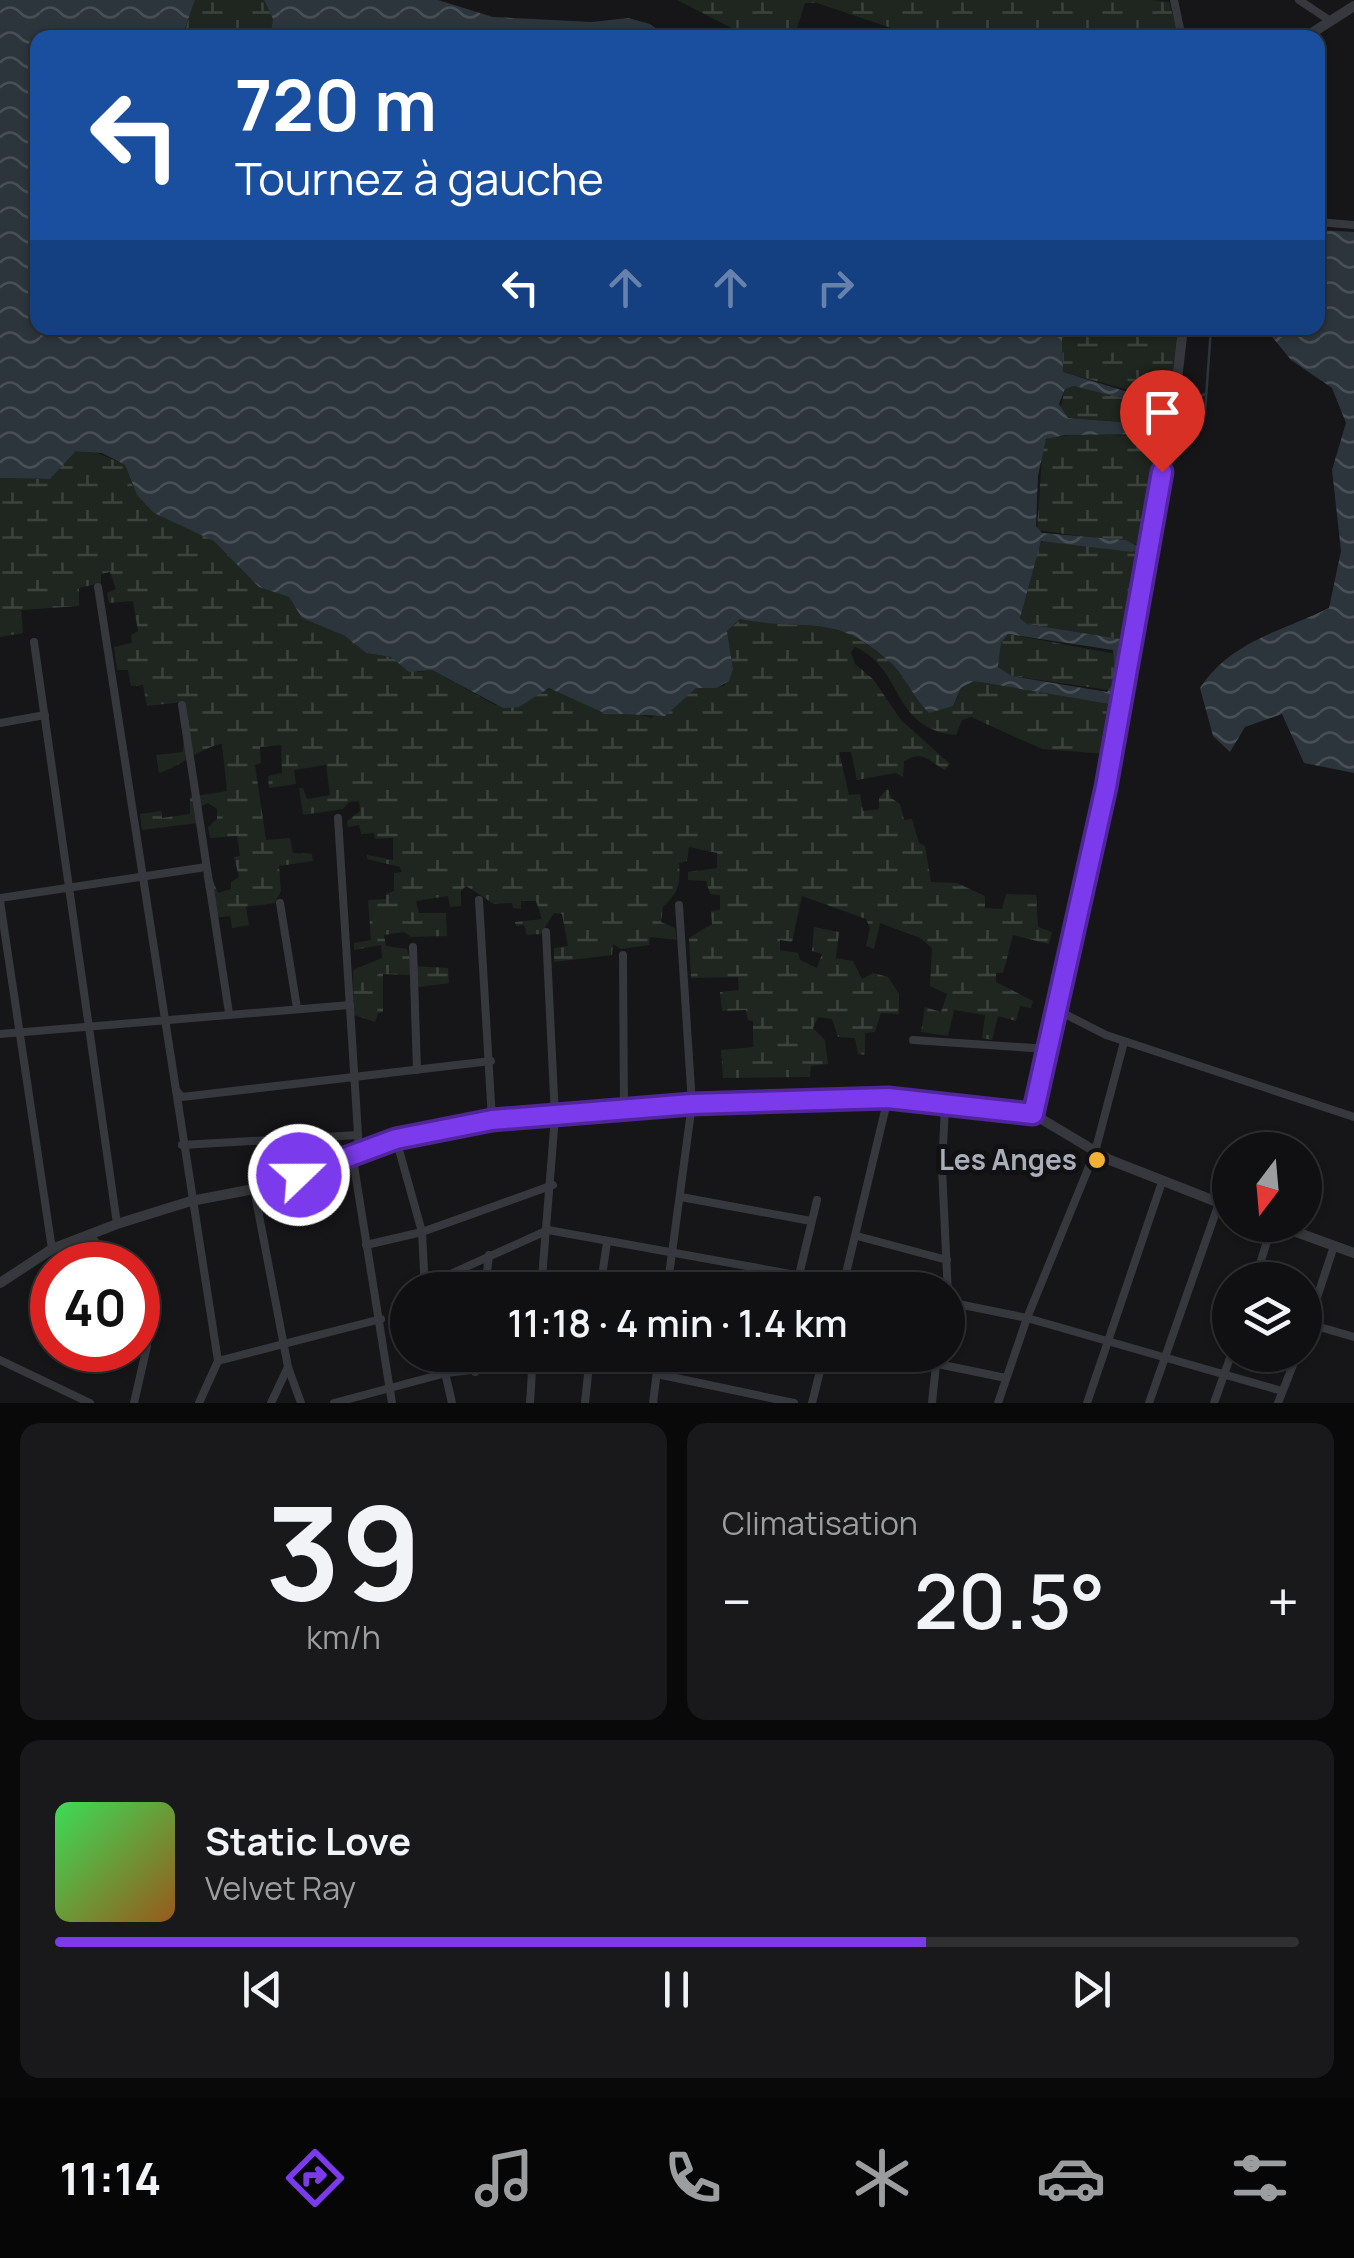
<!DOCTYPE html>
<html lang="fr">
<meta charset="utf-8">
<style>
body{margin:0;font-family:Manrope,sans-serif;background:#19191b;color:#f1f3f6;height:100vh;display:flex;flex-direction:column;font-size:38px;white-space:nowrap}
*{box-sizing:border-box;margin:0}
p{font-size:32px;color:#9c9d9f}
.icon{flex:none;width:55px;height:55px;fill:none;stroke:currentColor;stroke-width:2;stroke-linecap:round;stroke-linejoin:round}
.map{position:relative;height:1403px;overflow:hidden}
.details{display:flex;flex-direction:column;gap:20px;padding:20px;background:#09090a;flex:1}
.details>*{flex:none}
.top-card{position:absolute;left:30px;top:30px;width:1295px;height:305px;border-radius:20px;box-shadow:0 2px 8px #0004,0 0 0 2px #303032;background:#1a4fa0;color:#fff;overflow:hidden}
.needle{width:65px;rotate:196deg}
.controls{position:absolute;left:1212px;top:1132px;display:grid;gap:20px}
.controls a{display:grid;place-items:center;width:110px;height:110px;border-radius:50%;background:#101012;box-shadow:0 2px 8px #0004,0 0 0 2px #303032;font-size:50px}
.speed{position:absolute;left:30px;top:1242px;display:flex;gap:20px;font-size:50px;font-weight:700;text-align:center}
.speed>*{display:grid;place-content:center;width:130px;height:130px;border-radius:50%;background:#101012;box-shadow:0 2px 8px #0004,0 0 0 2px #303032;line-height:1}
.speed .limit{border:15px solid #d22;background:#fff;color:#111}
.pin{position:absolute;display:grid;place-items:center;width:85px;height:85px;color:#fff;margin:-102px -42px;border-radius:50% 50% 50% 0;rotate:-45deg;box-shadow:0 0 10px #0007}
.pin .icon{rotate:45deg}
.me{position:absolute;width:110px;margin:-55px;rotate:68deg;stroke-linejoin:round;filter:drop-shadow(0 0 8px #0008)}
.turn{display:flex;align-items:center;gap:35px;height:210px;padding:0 40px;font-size:45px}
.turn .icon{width:130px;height:130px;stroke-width:2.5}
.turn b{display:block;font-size:70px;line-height:85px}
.lanes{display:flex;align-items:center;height:95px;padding:0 40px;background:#0003;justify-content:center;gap:50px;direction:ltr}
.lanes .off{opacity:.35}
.big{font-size:75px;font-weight:600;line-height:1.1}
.details .widget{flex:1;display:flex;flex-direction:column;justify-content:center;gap:15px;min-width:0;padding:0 35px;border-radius:20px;background:#19191b}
.details .dial{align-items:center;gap:0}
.dial b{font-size:130px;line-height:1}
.song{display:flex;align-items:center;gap:30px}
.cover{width:120px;height:120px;border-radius:15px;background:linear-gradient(135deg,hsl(130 70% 55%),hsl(30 70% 35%))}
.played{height:10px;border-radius:5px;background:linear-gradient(90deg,#7c3aed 70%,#303032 70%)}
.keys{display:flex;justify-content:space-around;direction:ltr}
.heat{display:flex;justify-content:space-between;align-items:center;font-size:55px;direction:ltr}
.details .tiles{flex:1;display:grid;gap:20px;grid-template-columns:1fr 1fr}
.widget:last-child{grid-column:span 2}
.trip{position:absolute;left:390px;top:1272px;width:575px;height:100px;border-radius:50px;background:#101012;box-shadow:0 2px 8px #0004,0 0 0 2px #303032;font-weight:600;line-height:100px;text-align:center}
.tabs{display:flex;height:160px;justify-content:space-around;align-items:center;background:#060607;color:#9c9d9f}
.tabs .icon{width:70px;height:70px}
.tabs .active{color:#7c3aed}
.tabs b{font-size:45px;color:#f1f3f6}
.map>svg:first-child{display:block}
</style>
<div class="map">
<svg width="1354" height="1403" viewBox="0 0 1354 1403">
<defs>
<pattern id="wetland-marsh" width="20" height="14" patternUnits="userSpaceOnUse" patternTransform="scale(2.5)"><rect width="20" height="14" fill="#1e261f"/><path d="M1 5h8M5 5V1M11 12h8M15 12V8" fill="none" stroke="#3c433d"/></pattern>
<pattern id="water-waves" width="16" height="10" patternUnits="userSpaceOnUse" patternTransform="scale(2.5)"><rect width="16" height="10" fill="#2c353c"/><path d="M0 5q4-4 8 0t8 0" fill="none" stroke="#485056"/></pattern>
</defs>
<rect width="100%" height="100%" fill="#161618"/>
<!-- wetland -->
<g fill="url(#wetland-marsh)">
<polygon points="195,0 264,0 273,19 270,37 182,38"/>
<polygon points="677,0 1151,0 1169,2 1179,37 918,37 817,3 805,3 796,31 800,37 749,37"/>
<polygon points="1070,328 1178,328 1169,401 1063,372 1062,339"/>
<polygon points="1074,386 1165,407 1163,430 1140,423 1068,418 1060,411 1065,389"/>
<polygon points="1086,434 1160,437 1143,545 1037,530 1043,442 1051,437"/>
<path d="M91,450L125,465L133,487L215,541L259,587L289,597L302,618L345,636L366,653L391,657L418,672L432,670L495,705L519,707L544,690L557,689L604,713L631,711L651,718L696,688L724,686L733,669L727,631L741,619C809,632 834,611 892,664C907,679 913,698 929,713L957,699L961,688L974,681L1115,705L1107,754L1042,749L971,717L962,720L956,735C891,729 904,668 855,647L851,652L855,664L873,679L901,720L950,764L945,770C929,762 925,749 904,761L903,777L896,773L857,780L851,752H839L849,795L860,794L863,811L879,809V798L888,788L891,798L900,804L904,820L912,819L919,843L925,846L931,882L957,883L985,896V908L1002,909L1006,894L1036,895L1038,927L1052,932L1049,944L1013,935L1003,973H996V982L1033,1001L1031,1008L1020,1006L1016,1021L998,1016L992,1040L982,1038L985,1015L954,1010L948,1036L921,1032L925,1007L941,1012L947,994L930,986L932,948L920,938L880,923L874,949L866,946L870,928L866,919L802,896L792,942L780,940V950L798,953L800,960L817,968L822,954L812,951L814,927L839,932L836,958L853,961L862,979L873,973L888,977L899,994V1014L881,1013L875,1032L865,1033V1055L858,1054L855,1038L838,1037L832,1019L818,1017L813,1028L825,1040L828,1064L811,1066L810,1077L723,1078L721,1050L753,1047V1021L748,1020L746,1010L722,1011L720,992L739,990L738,977L691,978L689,938L712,924L711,911L720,910V895L710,894L706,881L688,880V872L717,868V853L689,847L687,861L679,863C681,887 677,893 663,907L661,922L675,928L677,940L650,937L649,945L621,949L613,944L612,955L554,962V948L568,946L562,914L554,913L541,934L527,935L524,925L516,926L515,922L542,919L536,901H521V909L513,908L512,903L494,904L466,886L461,891V906L450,907L448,896L416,901L419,913H446L447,936L411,937L404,932L384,935L386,946L407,949L412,966L448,968L449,983L419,987L409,975L383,974V1012L378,1013L375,1022L354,1015L353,970L382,958L381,945L354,950V943L371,940L368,900L386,899V894L394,891V873L402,872L400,867L367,859V855L393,860V838L375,839L374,833L361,834L359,825L348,827L347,821L360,811L359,801L349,802L343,809L303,815L299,788H303L307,799L330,795L326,765L294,770L296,784L269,788L268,776L282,773L281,745L260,747L261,763L255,765L266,840L290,838L293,853L312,854L313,861L279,866L281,891L275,903L246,907L249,925L232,928L230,916L212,918L203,875L210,874L218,893L231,889V882L239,877L234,857L240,856L237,836L210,838L208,827L217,819V809L208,803L195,809L197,823L142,830L140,814L161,811L162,818L190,814V797L227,791L222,744C204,746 181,766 159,773L156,755L183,752L185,707L183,702L147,706L143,685L131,686L128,670H117L114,647L132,643L131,635L138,631L133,601L109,603L107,593L116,589L110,572L101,574V583L79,588V606L21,610L23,633L0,637V478L50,479L76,451Z"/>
<polygon points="1044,540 1142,548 1115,701 1109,690 1012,676 998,668 1001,642 1008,634 1116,654 1120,639 1027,624 1020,618 1037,546"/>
</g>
<!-- water -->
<g fill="url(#water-waves)">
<path d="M0,0H195L182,37L38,38V328H1070L1062,339L1063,372L1167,404L1153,406L1074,386L1065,389L1059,404L1068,418L1147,424L1161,434L1065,435L1046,439L1038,476L1036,526L1042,533L1125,540L1142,548L1132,552L1041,541L1020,618L1027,624L1120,639L1119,672L1115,671L1113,650L1008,634L1001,643L998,667L1012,676L1107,692L1114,682L1115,705L974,681L961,688L953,706L929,713C913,698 907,679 892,664C834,610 809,633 740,619L727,631L733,669L729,681L716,688H696L665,716L604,713L549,688L519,707L503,708L432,670L409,672L391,657L366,653L345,636L302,618L289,597L259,587L214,541L154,513L137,495L125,465L102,453L76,451L50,479L0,478Z"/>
<polygon points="264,0 438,0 493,17 592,22 628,18 650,24 668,37 270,37 273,19"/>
<path d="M1318,230L1354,232V773L1304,763L1282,714L1245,727L1230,752L1213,736L1200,688C1231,641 1280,632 1329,608L1341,551L1332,470L1346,423L1332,388L1291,360L1265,328H1318Z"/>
</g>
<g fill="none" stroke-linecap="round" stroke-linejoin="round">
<!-- stream -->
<g stroke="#2c353c" stroke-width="2.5">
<polyline points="1179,406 1205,394"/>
<polyline points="1174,436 1205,412 1211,328"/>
</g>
<!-- minor -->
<g stroke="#37383d" stroke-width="8">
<polyline points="1174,0 1182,38"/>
<polyline points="1299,0 1329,20"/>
<polyline points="1318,222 1354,225"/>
<polyline points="98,587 218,1361 199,1403"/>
<polyline points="34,642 117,1224"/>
<polyline points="182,705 229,1013"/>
<polyline points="0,723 45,715"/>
<polyline points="338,818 359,1150"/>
<polyline points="0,898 206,867"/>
<polyline points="479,900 492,1120"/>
<polyline points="0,901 52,1249"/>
<polyline points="280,903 297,1008"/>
<polyline points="413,947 417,1070"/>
<polyline points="623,955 624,1111"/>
<polyline points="1057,1010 1106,1035 1354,1117"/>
<polyline points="0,1034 350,1005"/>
<polyline points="913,1040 1048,1049"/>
<polyline points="1124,1042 1095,1152 1027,1318 1282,1391"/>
<polyline points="176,1090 182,1097 491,1061"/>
<polyline points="945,1106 942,1168 948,1295"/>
<polyline points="396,1139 422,1232 425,1290"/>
<polyline points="182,1145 358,1135"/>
<polyline points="352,1153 392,1403"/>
<polyline points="254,1189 288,1367 301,1403"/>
<polyline points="681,1197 811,1221"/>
<polyline points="90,1235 114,1265"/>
<polyline points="857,1236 947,1260"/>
<polyline points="366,1245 422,1232 553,1185"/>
<polyline points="799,1275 817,1200"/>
<polyline points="1255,1280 1272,1225"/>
<polyline points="424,1286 548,1230 879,1290"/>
<polyline points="485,1290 489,1255"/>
<polyline points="541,1290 555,1117 546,932"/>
<polyline points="600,1290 607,1242"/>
<polyline points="667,1290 692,1104 679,905"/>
<polyline points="842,1290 888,1098"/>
<polyline points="948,1302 1027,1318 998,1403"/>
<polyline points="1309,1324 1354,1337"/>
<polyline points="1305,1334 1334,1246"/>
<polyline points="441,1355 452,1403"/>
<polyline points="894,1355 1006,1378"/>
<polyline points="0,1360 90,1403"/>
<polyline points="218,1361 381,1319"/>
<polyline points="475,1372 477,1355"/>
<polyline points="657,1374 794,1403"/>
<polyline points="134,1403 147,1346 138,1304"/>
<polyline points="271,1403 288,1367"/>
<polyline points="334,1403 446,1373 532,1363"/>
<polyline points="530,1403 533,1355"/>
<polyline points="585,1403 590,1355"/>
<polyline points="653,1403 659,1355"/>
<polyline points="812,1403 824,1355"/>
<polyline points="932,1403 937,1355"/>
<polyline points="1087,1403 1162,1182"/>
<polyline points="1149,1403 1219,1203"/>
<polyline points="1214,1403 1231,1355"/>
<polyline points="1278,1403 1297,1355"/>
</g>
<!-- tertiary -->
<g stroke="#37383d" stroke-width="10">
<polyline points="1304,38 1354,6"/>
<path d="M1033,1114C1092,854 1154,592 1183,328"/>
<polyline points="1277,1225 1354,1253"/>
<polyline points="0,1283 52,1249 117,1224 191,1201 254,1189 359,1150 439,1127 692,1104 888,1098 1033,1114 1110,1160 1230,1207"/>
</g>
</g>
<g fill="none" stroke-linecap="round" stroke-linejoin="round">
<!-- route casing -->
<g stroke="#51269a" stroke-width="25">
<polyline id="route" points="299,1175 396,1139 492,1120 692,1104 888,1098 1033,1114 1106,787 1162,472"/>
</g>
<!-- route -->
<use href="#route" stroke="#7c3aed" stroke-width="18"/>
</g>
<!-- markers -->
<circle fill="#f2b134" stroke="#111113" stroke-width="4" cx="1097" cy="1160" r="10"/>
<g text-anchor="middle" stroke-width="10" stroke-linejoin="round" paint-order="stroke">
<!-- poi labels -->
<g font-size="28" font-weight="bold" fill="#a8adb8" stroke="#111113" text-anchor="end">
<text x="1077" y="1170">Les Anges</text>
</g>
</g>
</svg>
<div class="controls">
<a><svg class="needle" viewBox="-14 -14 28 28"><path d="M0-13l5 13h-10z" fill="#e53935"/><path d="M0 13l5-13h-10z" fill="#9c9d9f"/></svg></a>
<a><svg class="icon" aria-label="layers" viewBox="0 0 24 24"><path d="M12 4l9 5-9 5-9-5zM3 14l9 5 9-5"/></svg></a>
</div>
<div class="speed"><div class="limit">40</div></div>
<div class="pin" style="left:1162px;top:472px;background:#d93025"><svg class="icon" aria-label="arrive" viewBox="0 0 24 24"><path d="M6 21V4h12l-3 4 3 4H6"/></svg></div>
<svg class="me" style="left:299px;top:1175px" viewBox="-20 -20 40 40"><circle r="17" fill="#7c3aed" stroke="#fff" stroke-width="3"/><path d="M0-11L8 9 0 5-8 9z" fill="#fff"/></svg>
<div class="trip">11:18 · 4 min · 1.4 km</div>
<div class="top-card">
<div class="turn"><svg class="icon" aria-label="left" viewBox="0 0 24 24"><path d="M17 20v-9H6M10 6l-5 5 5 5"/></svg><div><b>720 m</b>Tournez à gauche</div></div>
<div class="lanes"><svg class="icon" aria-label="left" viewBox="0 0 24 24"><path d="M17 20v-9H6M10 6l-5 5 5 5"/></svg><svg class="icon off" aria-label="ahead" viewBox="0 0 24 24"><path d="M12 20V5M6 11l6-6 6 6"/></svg><svg class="icon off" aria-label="ahead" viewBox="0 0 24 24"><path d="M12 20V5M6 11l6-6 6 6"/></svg><svg class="icon off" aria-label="right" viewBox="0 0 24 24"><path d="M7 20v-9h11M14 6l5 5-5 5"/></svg></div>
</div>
</div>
<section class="details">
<div class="tiles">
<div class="widget dial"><b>39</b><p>km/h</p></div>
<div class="widget"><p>Climatisation</p>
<div class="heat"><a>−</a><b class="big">20.5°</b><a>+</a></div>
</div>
<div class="widget">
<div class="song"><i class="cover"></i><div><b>Static Love</b><p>Velvet Ray</p></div></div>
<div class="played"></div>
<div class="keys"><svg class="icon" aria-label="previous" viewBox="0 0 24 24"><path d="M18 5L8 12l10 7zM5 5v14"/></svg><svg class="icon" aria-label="pause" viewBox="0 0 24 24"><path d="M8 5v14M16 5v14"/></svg><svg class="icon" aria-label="next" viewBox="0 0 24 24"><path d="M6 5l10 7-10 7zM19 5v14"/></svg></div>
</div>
</div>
</section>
<nav class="tabs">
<b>11:14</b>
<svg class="icon active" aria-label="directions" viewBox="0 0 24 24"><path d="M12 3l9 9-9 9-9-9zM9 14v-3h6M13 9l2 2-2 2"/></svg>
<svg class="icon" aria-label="music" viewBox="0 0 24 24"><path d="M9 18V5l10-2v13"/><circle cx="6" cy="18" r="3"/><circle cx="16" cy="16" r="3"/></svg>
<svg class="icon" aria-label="phone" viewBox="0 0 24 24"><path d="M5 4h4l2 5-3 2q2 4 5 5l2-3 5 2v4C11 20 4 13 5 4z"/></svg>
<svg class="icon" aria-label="climate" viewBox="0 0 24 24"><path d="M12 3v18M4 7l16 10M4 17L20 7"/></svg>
<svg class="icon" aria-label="car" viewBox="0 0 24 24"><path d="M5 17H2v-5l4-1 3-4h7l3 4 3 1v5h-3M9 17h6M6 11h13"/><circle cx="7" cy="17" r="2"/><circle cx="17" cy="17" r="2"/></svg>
<svg class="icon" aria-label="filters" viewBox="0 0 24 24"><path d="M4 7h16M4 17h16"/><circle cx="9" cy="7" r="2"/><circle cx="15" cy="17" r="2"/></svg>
</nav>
